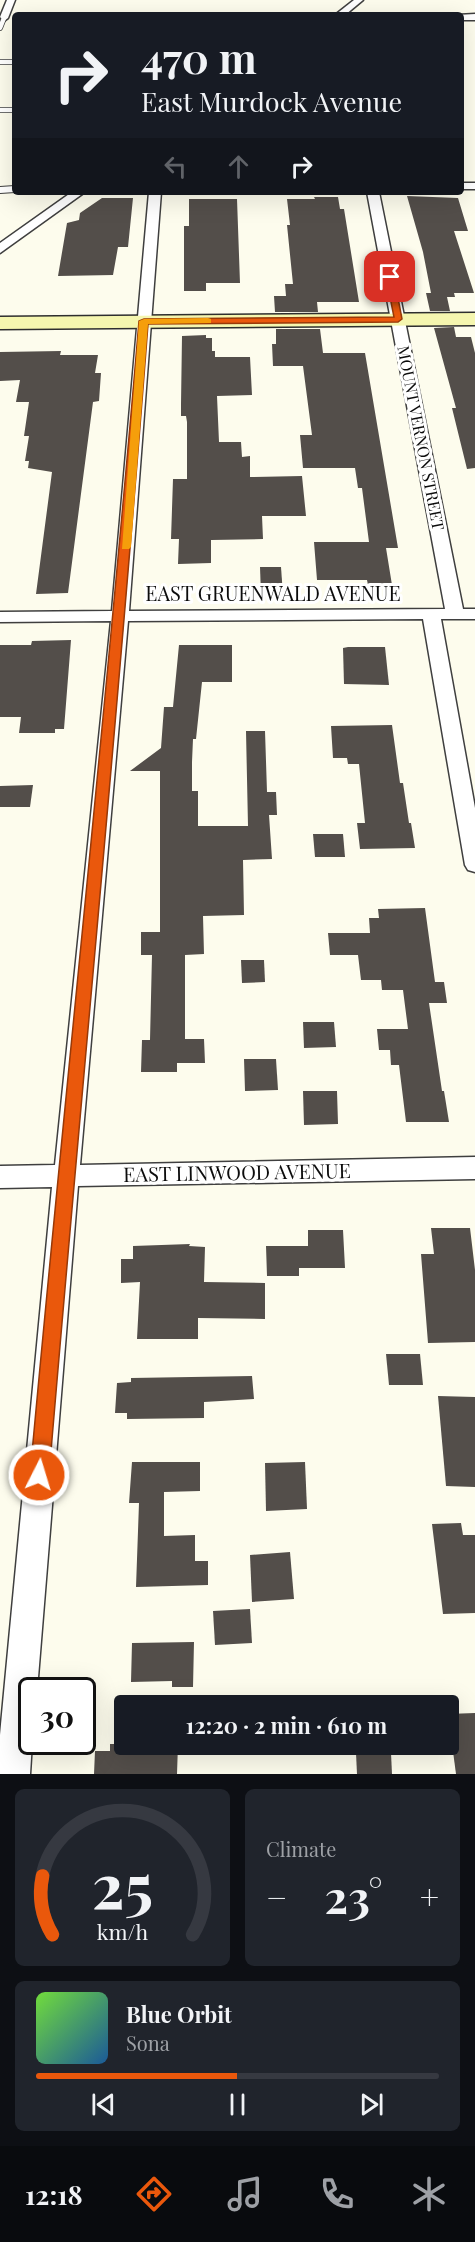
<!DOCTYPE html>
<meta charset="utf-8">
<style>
body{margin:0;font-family:"Playfair Display",serif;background:#20242c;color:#f1f3f6;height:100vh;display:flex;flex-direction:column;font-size:22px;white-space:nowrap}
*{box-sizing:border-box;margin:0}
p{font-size:20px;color:#9ea1a6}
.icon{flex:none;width:33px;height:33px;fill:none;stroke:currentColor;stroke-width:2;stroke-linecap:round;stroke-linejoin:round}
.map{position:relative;height:1774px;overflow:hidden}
.details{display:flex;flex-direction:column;gap:15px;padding:15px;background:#0d0f14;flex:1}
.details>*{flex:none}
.hud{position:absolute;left:12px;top:12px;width:452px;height:183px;border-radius:6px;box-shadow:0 6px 24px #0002;background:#171b24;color:#f1f3f6;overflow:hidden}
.speed{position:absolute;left:18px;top:1677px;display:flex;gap:12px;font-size:30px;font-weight:700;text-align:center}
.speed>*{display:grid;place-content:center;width:78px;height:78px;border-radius:50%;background:#171b24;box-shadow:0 6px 24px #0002;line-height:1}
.speed .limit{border:3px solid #111;border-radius:9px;background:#fff;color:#111}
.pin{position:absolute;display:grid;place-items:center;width:51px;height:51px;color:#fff;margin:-26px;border-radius:12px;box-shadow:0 3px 9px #0006}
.me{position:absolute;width:66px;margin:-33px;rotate:5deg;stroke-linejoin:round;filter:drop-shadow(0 0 4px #0008)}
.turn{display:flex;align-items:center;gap:21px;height:126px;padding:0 30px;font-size:27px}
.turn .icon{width:78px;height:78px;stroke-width:2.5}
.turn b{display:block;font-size:42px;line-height:51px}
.lanes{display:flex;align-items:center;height:57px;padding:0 30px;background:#0003;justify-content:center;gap:30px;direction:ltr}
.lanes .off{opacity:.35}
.big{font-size:45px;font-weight:700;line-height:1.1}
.details .card{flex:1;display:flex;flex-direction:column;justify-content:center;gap:9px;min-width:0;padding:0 21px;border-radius:9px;background:#20242c}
.details .dial{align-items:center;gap:0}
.dial svg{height:156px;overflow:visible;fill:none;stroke:#363941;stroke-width:7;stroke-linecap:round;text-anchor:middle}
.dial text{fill:#f1f3f6;stroke:none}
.song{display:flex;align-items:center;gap:18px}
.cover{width:72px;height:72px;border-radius:9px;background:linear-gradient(135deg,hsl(100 70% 55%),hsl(210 70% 35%))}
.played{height:6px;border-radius:3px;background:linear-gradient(90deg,#ea580c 50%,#363941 50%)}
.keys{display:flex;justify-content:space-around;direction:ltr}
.heat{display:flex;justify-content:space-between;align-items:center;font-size:33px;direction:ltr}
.details .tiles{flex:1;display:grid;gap:15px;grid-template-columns:1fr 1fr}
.card:last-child{grid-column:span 2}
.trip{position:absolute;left:114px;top:1695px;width:345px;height:60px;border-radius:6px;background:#171b24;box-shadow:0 6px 24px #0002;font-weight:700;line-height:60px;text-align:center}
.tabs{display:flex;height:96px;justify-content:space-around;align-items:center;background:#090b0e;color:#9ea1a6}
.tabs .icon{width:42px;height:42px}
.tabs .on{color:#ea580c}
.tabs b{font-size:27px;color:#f1f3f6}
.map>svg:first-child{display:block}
</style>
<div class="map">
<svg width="475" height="1774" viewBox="0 0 475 1774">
<rect width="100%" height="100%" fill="#fdfced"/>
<!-- building -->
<g fill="#534e4a">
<polygon points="407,196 458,198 468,231 454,231 474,293 454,293 455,297 447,297 450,311 430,311 426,293 431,293 423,252"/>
<polygon points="314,197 338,197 340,209 344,209 359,302 317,302 318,312 275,312 274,296 286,296 285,284 293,284 287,225 290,225 287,199 315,199"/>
<polygon points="102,198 133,198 128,247 118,247 113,275 58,276 67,223 79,220 80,213"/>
<polygon points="189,199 237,199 240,283 206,283 206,291 184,291 184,226 189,226"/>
<polygon points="454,327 456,337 471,337 475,353 475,468 467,469 452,408 456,408 434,328"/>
<polygon points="276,329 320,329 323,353 365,353 398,548 386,548 392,585 368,585 367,580 317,580 314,542 369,542 362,488 358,488 355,468 303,468 300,435 312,435 303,366 273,366 272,344 276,344"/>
<polygon points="206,335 206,338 212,338 212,351 215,351 215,357 250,357 252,395 217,396 219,442 241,442 242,457 250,456 250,477 302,476 306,516 262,516 263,539 211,540 211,563 178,564 179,539 171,539 173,479 187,479 187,422 186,416 181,416 181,404 182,336"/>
<polygon points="61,351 60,355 98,355 95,373 101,373 99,401 93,402 68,593 36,594 52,472 28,468 29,461 25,461 29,436 24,436 29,402 16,402 20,380 0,381 0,352"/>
<polygon points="260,567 281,567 283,595 261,595"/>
<polygon points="71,640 64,729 55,729 55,733 19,733 21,717 0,717 0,645 31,645 32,641"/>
<polygon points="179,645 232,645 232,682 202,682 196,739 193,739 192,762 192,791 198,791 198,826 248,826 246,731 265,731 267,792 276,792 277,815 269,815 272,859 243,860 244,915 203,916 204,954 185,955 185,1039 204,1039 205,1063 177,1063 177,1072 141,1072 142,1040 150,1040 152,955 141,955 141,932 160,932 160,771 130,771 161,748 164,707 173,707"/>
<polygon points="348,647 385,647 389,685 344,684 343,648"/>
<polygon points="392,725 400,783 403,783 409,823 411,823 415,848 360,849 357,823 365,823 359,764 348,764 347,758 333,758 331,726"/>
<polygon points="33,785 30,807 0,807 0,786"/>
<polygon points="313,834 343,834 345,857 315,857"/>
<polygon points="425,908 435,982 444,982 447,1003 429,1003 442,1091 444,1091 449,1122 406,1122 399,1065 391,1065 390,1050 379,1050 377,1029 408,1029 403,990 382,990 381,980 361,980 358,955 330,955 328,933 370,933 369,918 379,918 378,909"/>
<polygon points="241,960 264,960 265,982 242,983"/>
<polygon points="303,1022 334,1022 336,1047 304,1048"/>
<polygon points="244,1059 276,1059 278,1090 245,1091"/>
<polygon points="303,1091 337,1091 338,1124 304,1125"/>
<polygon points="431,1228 470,1228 475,1270 475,1342 428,1343 421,1254 434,1254"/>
<polygon points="308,1230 343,1230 345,1268 299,1268 299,1276 267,1276 266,1246 308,1246"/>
<polygon points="190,1244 189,1246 205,1247 204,1282 265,1283 265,1319 198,1318 198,1339 137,1339 140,1282 121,1283 121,1259 133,1259 133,1246"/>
<polygon points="386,1354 420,1354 423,1385 389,1385"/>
<polygon points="252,1376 254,1399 204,1402 204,1418 127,1419 127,1413 115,1413 117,1383 131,1382 131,1378"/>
<polygon points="438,1396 475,1397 475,1487 446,1486"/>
<polygon points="132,1462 200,1462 200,1491 164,1492 164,1536 195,1535 195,1561 208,1561 208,1585 136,1587 139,1503 129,1503"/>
<polygon points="305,1462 307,1509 266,1511 265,1463"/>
<polygon points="461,1523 463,1535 475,1535 475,1613 443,1614 432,1524"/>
<polygon points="290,1552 294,1599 252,1602 250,1555"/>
<polygon points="250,1609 252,1643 215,1645 213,1611"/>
<polygon points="194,1642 193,1687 172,1687 172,1681 131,1682 132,1643"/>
<polygon points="475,1713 475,1774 456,1774 448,1714"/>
<polygon points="110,1744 178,1744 177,1774 94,1774 95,1751 110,1751"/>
<polygon points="356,1753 391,1753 392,1774 357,1774"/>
</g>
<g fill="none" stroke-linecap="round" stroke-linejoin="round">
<!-- lane-far1 casing -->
<g stroke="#3f3f3f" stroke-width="6">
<g id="lane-far1">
<polyline points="0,28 4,18"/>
<polyline points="0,62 15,62"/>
<polyline points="0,110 15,110"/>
</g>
</g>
<!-- lane casing -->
<g stroke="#3f3f3f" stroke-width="8">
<polyline id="lane" points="0,190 15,189"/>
</g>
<!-- street casing -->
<g stroke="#3f3f3f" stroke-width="3">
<g id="street">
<polygon points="7,0 15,0 8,18 4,21 0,17"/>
<polygon points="354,0 363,0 345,15 335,15"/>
<polygon points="475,14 475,20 460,20 460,15 457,15"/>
<rect x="460" y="183" width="15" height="6"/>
<polygon points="72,192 85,192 0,253 0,243"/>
<polygon points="149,192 161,192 129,611 445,609 367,192 379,192 463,609 475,609 475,619 441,619 475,808 475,872 468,870 465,865 423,619 128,621 80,1165 475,1157 475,1179 78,1186 37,1690 32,1690 32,1742 30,1774 0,1774 0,1735 52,1187 0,1188 0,1166 55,1165 111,621 0,622 0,612 112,611"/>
</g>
</g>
<!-- secondary casing -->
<g stroke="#2e2e2e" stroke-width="3">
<polygon id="secondary" points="475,313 475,325 0,329 0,317"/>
</g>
<!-- lane-far1 -->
<use href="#lane-far1" stroke="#fff" stroke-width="4.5"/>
<!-- lane -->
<use href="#lane" stroke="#fff" stroke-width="6"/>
<!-- street -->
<use href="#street" fill="#fff" fill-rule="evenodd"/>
<!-- secondary -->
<use href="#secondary" fill="#f5f6af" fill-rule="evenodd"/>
</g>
<!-- route -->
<path fill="#ea580c" stroke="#983908" stroke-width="1.5" d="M390,274L394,277L402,319L398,322L148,324C119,708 81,1091 49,1475L46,1482L39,1484L33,1482L30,1475C65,1090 107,706 139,321L144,319L394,317L386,277Z"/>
<!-- slow -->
<polygon fill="#f59e0b" points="208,318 211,319 211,323 148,324 131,547 129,549 122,549 139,321 144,319"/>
<g text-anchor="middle" stroke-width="6" stroke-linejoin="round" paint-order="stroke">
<!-- far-street labels -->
<g font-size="16" fill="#0c0c0c" stroke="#fff">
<text transform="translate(421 438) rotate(79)" y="6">MOUNT VERNON STREET</text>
</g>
<!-- street labels -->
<g font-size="20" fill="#0c0c0c" stroke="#fff">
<text x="273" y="601">EAST GRUENWALD AVENUE</text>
<text transform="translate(237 1173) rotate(-1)" y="7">EAST LINWOOD AVENUE</text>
</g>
</g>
</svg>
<div class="speed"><div class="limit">30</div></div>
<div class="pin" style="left:390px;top:277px;background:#d93025"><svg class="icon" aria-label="arrive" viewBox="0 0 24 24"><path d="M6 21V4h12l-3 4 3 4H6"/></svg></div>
<svg class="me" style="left:39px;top:1475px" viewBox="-20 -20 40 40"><circle r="17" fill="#ea580c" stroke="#fff" stroke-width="3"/><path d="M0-11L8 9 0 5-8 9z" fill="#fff"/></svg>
<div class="trip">12:20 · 2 min · 610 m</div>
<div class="hud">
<div class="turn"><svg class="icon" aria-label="right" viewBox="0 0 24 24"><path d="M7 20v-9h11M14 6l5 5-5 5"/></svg><div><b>470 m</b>East Murdock Avenue</div></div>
<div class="lanes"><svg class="icon off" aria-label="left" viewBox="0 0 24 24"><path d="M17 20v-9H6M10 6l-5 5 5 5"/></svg><svg class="icon off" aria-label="ahead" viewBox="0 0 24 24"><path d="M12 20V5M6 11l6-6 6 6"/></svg><svg class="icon" aria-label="right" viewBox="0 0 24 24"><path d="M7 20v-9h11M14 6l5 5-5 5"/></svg></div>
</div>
</div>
<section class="details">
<div class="tiles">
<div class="card dial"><svg viewBox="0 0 100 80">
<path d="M14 69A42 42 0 1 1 86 69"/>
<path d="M14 69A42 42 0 0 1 9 39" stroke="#ea580c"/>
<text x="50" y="56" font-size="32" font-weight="700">25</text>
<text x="50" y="72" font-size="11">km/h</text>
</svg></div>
<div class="card"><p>Climate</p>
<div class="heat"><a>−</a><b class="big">23°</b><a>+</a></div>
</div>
<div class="card">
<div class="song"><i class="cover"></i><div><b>Blue Orbit</b><p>Sona</p></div></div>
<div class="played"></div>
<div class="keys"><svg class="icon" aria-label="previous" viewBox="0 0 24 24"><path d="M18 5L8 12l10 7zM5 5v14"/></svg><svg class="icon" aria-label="pause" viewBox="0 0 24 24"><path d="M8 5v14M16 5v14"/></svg><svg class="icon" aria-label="next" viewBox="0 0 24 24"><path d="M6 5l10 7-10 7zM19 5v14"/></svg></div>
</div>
</div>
</section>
<nav class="tabs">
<b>12:18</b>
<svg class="icon on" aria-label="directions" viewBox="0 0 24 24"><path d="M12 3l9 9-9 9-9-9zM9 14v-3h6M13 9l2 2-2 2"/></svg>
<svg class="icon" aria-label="music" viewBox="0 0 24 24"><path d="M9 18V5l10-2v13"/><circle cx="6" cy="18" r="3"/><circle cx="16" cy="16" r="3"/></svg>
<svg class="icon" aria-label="phone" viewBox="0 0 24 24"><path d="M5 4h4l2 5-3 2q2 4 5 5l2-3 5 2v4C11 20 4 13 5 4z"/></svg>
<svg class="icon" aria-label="climate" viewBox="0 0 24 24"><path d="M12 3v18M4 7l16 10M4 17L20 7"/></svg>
</nav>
